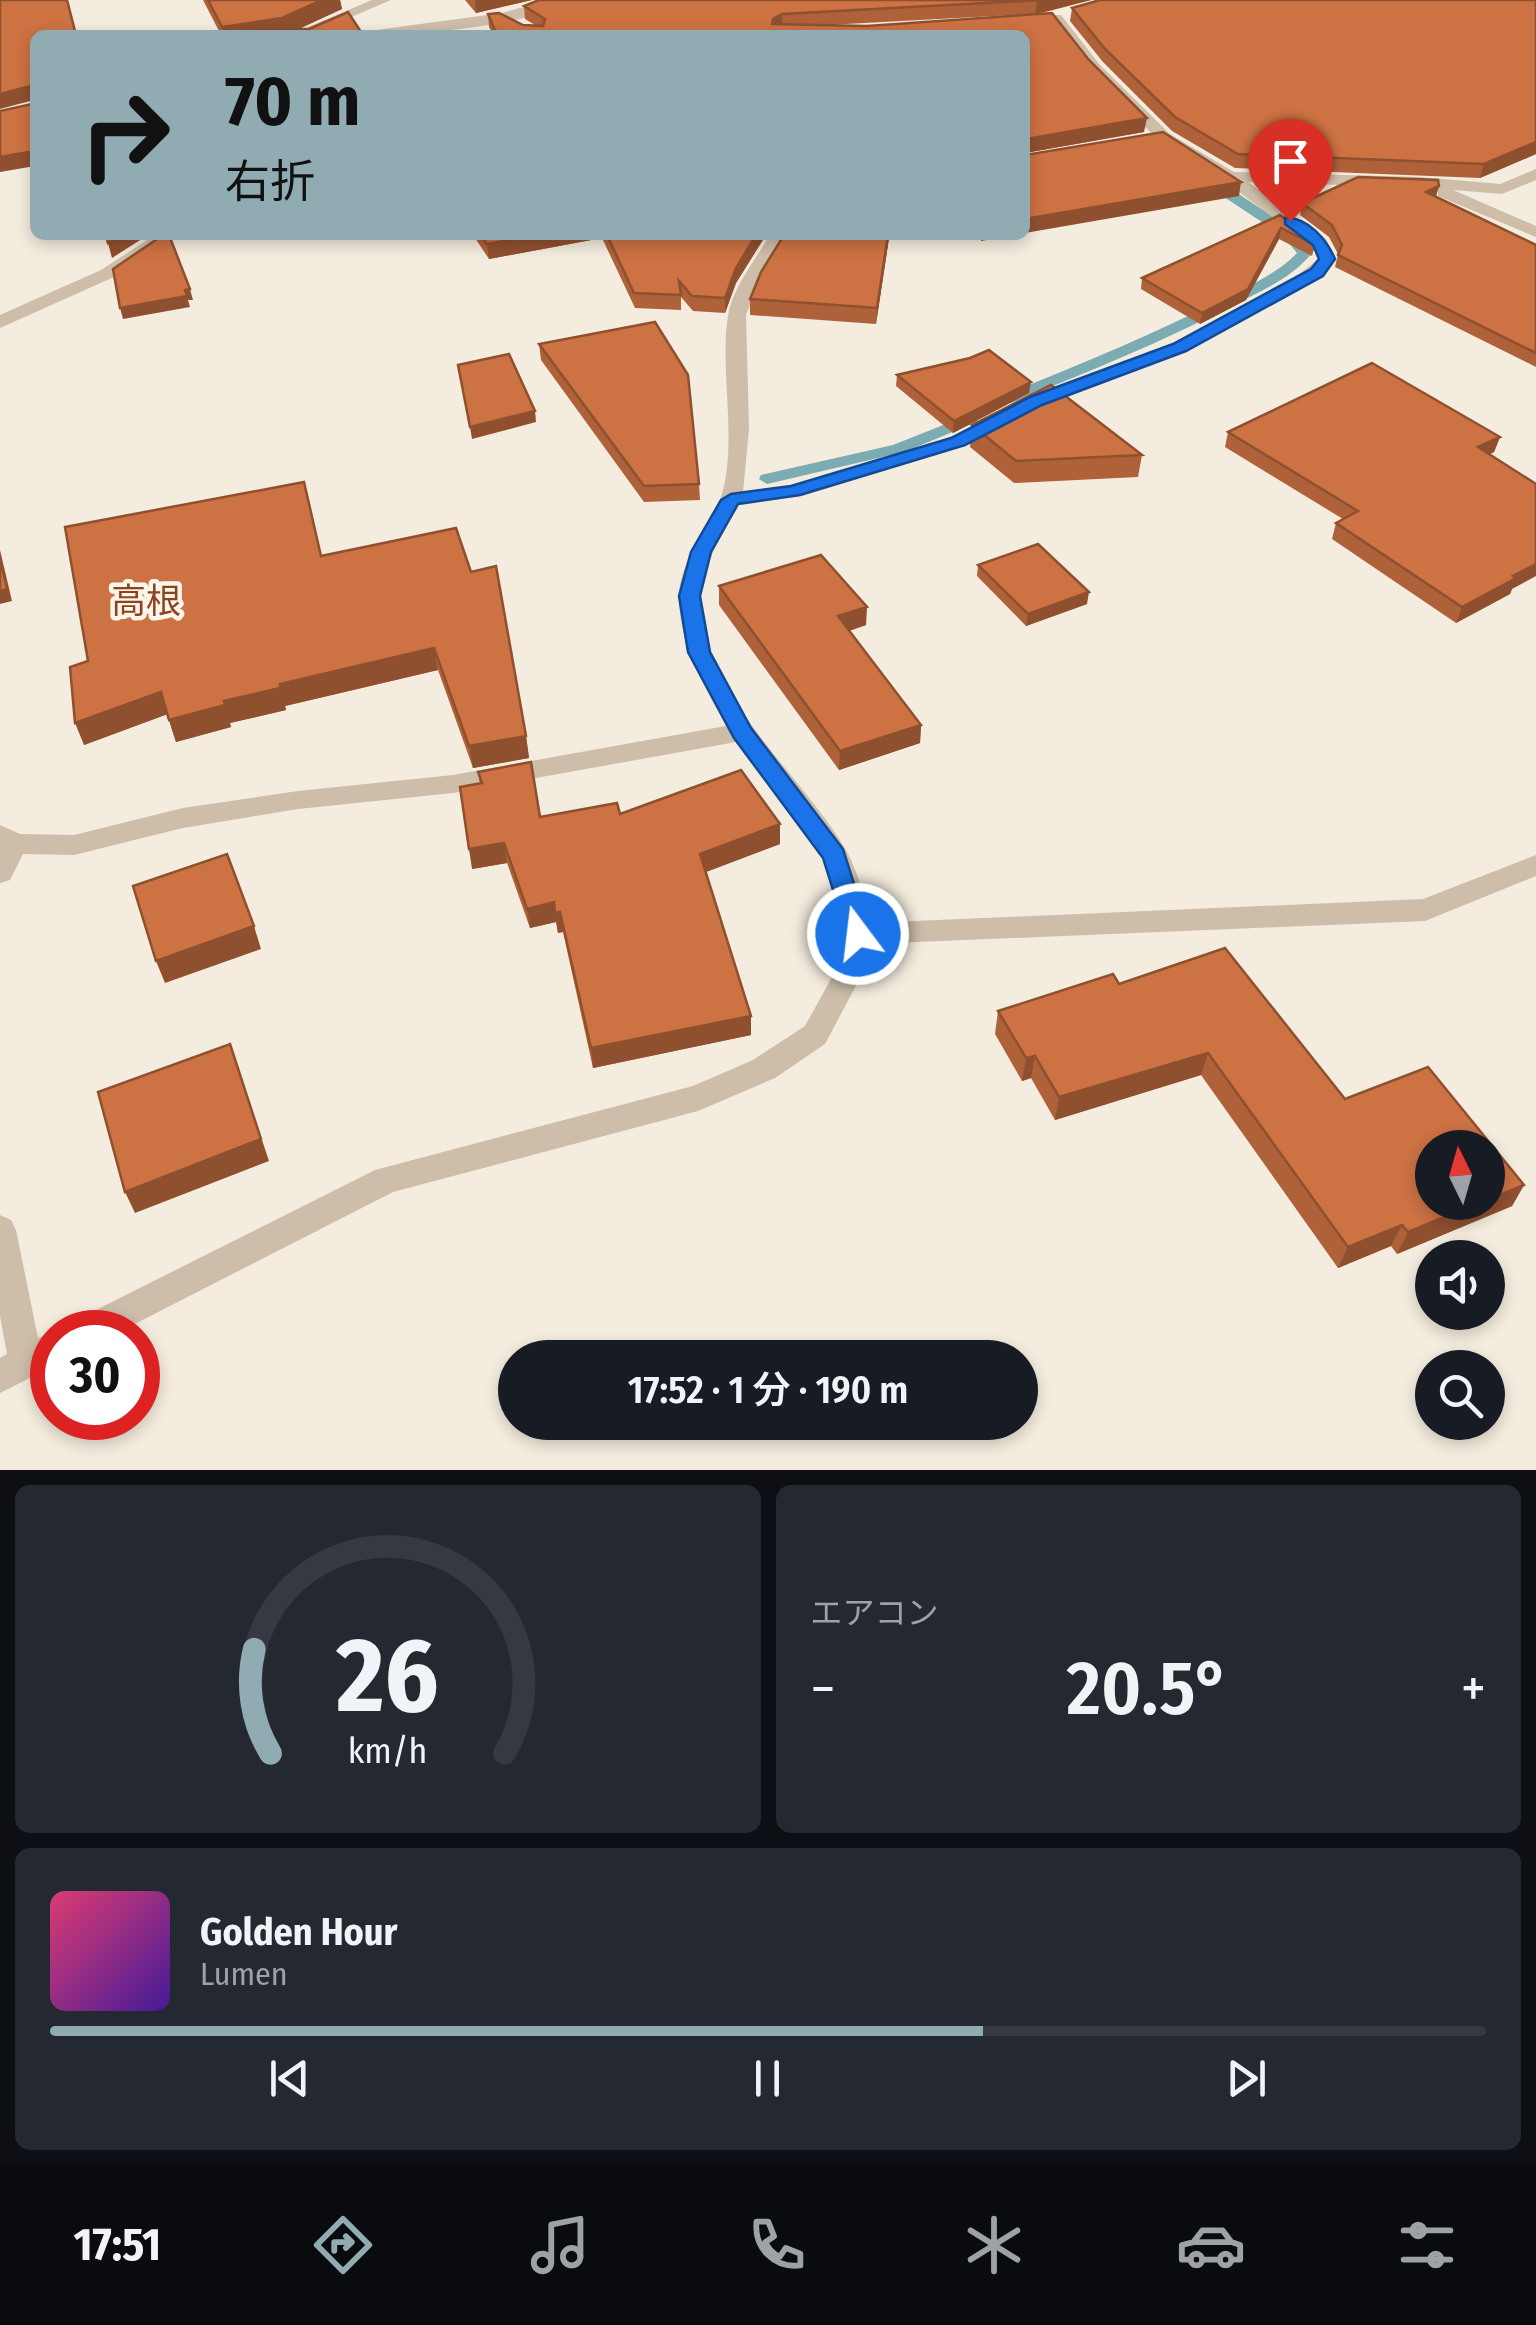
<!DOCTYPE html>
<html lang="ja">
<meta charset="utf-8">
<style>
body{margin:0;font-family:"Fira Sans Condensed","Noto Sans JP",sans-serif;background:#242831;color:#f1f3f6;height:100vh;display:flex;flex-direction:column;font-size:38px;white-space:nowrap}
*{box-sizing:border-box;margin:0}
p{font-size:32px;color:#9ea1a6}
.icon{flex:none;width:55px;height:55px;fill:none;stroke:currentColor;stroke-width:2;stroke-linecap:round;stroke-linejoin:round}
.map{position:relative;height:1470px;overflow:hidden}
.details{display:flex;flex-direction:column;gap:15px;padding:15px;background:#0d0f14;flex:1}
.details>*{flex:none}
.guide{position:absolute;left:30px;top:30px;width:1000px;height:210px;border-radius:15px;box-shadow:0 5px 15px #0003;background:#91abb2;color:#111;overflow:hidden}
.needle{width:65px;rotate:355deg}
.buttons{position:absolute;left:1415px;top:1130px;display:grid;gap:20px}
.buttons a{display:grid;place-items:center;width:90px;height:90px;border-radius:50%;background:#171b24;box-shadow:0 5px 15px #0003;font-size:50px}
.speed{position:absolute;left:30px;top:1310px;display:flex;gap:20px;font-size:50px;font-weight:700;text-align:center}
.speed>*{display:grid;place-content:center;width:130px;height:130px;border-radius:50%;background:#171b24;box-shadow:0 5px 15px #0003;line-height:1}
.speed .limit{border:15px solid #d22;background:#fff;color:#111}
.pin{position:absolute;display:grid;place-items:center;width:85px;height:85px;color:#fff;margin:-102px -42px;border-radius:50% 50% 50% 0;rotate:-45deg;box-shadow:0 0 10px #0007}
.pin .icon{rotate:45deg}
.me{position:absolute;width:110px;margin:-55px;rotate:345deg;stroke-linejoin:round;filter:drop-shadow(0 0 8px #0008)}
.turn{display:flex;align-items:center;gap:35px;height:210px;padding:0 30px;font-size:45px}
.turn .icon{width:130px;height:130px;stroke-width:2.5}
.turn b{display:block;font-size:70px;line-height:85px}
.big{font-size:75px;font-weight:600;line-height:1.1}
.details .card{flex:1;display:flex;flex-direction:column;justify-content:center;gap:15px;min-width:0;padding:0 35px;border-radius:15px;background:#242831}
.details .dial{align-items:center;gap:0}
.dial svg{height:260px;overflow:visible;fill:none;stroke:#363941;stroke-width:7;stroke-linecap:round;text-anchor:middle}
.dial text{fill:#f1f3f6;stroke:none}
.song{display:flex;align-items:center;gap:30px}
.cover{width:120px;height:120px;border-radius:15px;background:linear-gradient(135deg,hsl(340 70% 55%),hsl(260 70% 35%))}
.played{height:10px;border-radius:5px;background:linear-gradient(90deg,#91abb2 65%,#363941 65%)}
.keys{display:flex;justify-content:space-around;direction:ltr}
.heat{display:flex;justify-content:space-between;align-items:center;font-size:55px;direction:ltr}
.details .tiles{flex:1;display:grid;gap:15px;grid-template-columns:1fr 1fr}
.card:last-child{grid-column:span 2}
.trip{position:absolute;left:498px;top:1340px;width:540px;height:100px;border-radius:50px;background:#171b24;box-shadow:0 5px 15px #0003;font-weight:600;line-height:100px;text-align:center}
.dock{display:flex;height:160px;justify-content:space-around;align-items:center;background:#090b0e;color:#9ea1a6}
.dock .icon{width:70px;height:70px}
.dock .selected{color:#91abb2}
.dock b{font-size:45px;color:#f1f3f6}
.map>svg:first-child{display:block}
</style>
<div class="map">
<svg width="1536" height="1470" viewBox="0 0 1536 1470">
<rect width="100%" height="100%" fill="#f4ecde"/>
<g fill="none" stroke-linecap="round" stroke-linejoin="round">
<!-- stream -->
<g fill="#7babb3" fill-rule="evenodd">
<path d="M1209,181H1219L1293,230L1312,253C1291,279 1259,292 1229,307C1158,344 1085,373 1011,403H999V397C1074,367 1147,337 1219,301C1246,287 1276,275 1297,253L1283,236L1209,187Z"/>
<polygon points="971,414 977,416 977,422 904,452 767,484 759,479 761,475 893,445"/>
</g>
<!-- minor -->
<g fill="#cdbda9" fill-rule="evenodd">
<polygon points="372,0 391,0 309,35 289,35"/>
<path d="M549,0H572C531,27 412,35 362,35L369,31L502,13Z"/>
<path d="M1051,15H1061L1100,65L1170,134L1234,172L1421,177L1500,184L1536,169V180L1502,194L1453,190L1536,226V237L1438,196V188L1248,182L1326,239L1336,259L1323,276L1187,351L1043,405L965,446L802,496L739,505C723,533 703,563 701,596C698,693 802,774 846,850C858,871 865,900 870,923L1423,899L1536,855V876L1425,921L869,944L859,980L825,1044L775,1078L698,1111L393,1192L119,1332H69L74,1321L375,1170L693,1086L753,1060L805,1026L831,979L844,934L839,910L823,858L736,742L453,793L298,809L183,828L74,855L23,854L10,880L0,883V825L20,834L74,835L183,808L298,791L453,775L726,726C705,685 679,646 679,598C679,559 708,534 720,500C739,445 719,371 728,316C732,288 756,259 770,235H788L758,285L746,315L749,429L743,492L792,485L951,438L1029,397L1173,343L1292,280L1318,259L1312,246L1224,181L1158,140L1090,71L1049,18Z"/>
<polygon points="155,235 175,235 114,277 0,328 0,315 101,270"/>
<polygon points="0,1215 11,1220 16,1230 38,1338 52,1333 52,1367 0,1393 0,1358 7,1354 0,1316"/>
</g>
</g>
<!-- wall -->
<g fill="#af623a" fill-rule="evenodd">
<polygon points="203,0 340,0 342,9 298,29 363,35 296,35 295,30 286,35 221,35"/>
<polygon points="465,0 532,0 476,13"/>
<path d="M539,0H1091L1038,14L1144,132L1025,153V35H493L489,27L488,14L523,25H535L525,19L524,6ZM1013,15L867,26L827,25Z"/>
<polygon points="1536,0 1536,154 1480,178 1235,168 1172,131 1103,62 1070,21 1072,8"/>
<polygon points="1439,186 1436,197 1536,245 1536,367 1335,267 1338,254 1329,237 1300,215 1302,203"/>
<polygon points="1280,215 1315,245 1312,256 1279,239 1246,300 1200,324 1141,289 1142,278"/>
<polygon points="473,235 766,235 736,283 725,313 693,311 681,297 681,310 635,308 602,238 489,259"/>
<polygon points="889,238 876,324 750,315 750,299"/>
<polygon points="539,344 699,484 700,500 644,502 541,360"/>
<polygon points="897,375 1029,393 953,433 896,386"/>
<polygon points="972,425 1142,455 1138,477 1014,483 970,447"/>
<polygon points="1228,432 1500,437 1494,452 1490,454 1512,589 1510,594 1456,623 1332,539 1336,523 1343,519 1225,447"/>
<polygon points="456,528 526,736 529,758 473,768 438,670 285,706 286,710 230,723 231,727 176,742 167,714 84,745 88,661 321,556"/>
<polygon points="978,565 1087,604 1026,626 977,576"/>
<polygon points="719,586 866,625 849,631 921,725 920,743 839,770 719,605"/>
<polygon points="478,772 540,817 620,814 780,824 780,844 705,872 751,1016 751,1035 593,1068 563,932 558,933 556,922 530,928 507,863 472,869 480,784"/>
<polygon points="1119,984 1345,1099 1524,1185 1512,1206 1397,1254 1391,1246 1338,1268 1201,1075 1055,1120 1031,1078 1022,1081 995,1034 998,1011"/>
</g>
<!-- shaded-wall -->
<g fill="#8f502f">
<polygon points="322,0 340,0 342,9 286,35 224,35 222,27"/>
<polygon points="475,0 532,0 476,13"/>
<polygon points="1042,0 1091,0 1035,14 1037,1"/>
<polygon points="782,14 782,27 772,35 773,19"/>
<polygon points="30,86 34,100 0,109 0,94"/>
<polygon points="1147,118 1144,132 1025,153 1026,139"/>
<polygon points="1536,142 1536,154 1480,178 1484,164"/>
<polygon points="35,151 35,166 0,172 0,157"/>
<polygon points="1241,182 1239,196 1025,233 1025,219"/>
<polygon points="1439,186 1435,198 1426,192"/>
<polygon points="1281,228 1279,239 1246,300 1200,324 1202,313"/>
<polygon points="121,235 148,235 112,258 108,243"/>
<polygon points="536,235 602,235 602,238 489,259 487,244"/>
<polygon points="756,235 766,235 736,283 725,313 725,298 736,268"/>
<polygon points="888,235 902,235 889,238 876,324 877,308"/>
<polygon points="981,235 1013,235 981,241"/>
<polygon points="190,289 193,300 188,300 190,307 123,319 120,308"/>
<polygon points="1031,382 1029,393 953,433 954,421"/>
<polygon points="535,411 536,422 472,439 470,427"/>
<polygon points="1500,437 1494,452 1473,462 1478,447"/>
<polygon points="0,550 12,601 0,604"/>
<polygon points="1536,564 1536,576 1512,589 1510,594 1456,623 1462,607"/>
<polygon points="1089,592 1087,604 1026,626 1028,614"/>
<polygon points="867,607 866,625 837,635 838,616"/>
<polygon points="434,648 438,670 285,706 286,710 230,723 231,727 176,742 169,720 224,701 280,684"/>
<polygon points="161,692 168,714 84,745 75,723"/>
<polygon points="921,725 920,743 839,770 840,751"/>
<polygon points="526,736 529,758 473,768 469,746"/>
<polygon points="780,824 780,844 701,874 700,854"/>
<polygon points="504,843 507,863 472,869 469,849"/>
<polygon points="554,902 556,922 530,928 527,909"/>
<polygon points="560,912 563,932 558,933 555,913"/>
<polygon points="254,926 261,949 165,983 156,961"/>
<polygon points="751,1016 751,1035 593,1068 591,1048"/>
<polygon points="230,1044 269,1161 135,1213 125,1192"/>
<polygon points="1208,1053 1201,1075 1055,1120 1059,1097"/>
<polygon points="1035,1056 1031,1078 1022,1081 1026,1058"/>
<polygon points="1524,1185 1512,1206 1397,1254 1408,1232 1481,1202 1488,1202 1488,1200"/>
<polygon points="1402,1225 1391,1246 1338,1268 1348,1247"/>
</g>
<!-- building -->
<g fill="#cc7243" stroke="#8f502f" stroke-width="2.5">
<polygon points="0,0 67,0 76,35 35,35 35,151 0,157 0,111 32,104 35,90 30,86 0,94"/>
<polygon points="208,0 322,0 282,18 222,27"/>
<polygon points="539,0 1042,0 782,14 773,19 772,24 867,26 1052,13 1089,60 1147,118 1026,139 1025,147 1025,35 497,35 488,14 499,13 523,25 543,26 545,19 524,6"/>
<polygon points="1100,0 1536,0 1536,142 1484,164 1238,154 1175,117 1105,49 1072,8"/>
<polygon points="348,12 363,35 298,35 295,29 309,29"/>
<polygon points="1163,132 1241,182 1025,219 1025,155"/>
<polygon points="1358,177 1438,180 1439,186 1426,192 1536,245 1536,353 1338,255 1342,245 1332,225 1302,203"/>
<polygon points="1280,215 1312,238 1315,245 1281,228 1248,289 1202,313 1142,278"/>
<polygon points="106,235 121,235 108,243"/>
<polygon points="163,235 169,235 190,289 185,290 187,296 120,308 113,269"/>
<polygon points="481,235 536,235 487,244"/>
<polygon points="607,235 756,235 736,268 725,298 692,296 679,281 681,295 634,293"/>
<polygon points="784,235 888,235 877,308 750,299 761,272"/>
<polygon points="655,322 688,375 699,484 644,486 539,344"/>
<polygon points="989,350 1031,382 954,421 897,375 970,358"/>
<polygon points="509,354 535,411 470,427 458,365"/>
<polygon points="1372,363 1500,437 1478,447 1536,484 1536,564 1513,576 1516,578 1462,607 1336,523 1358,511 1228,432"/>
<polygon points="1051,385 1142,455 1016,461 972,425"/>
<polygon points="304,482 321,556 456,528 471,572 496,566 526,736 469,746 434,648 280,684 280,688 224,701 225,705 169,720 161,692 75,723 70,667 88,661 65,527"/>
<polygon points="1038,544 1089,592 1028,614 978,565"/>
<polygon points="821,555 867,607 838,616 921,725 840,751 719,586"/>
<polygon points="0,558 7,589 0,591"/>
<polygon points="531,762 540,817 617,803 620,814 741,770 780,824 700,854 751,1016 591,1048 560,912 555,913 554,902 527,909 504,843 469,849 460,787 482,783 478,772"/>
<polygon points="227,854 254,926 156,961 133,886"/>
<polygon points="1225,948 1345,1099 1428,1067 1524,1185 1488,1200 1488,1148 1432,1148 1432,1202 1481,1202 1408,1232 1402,1225 1348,1247 1208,1053 1059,1097 1035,1056 1026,1058 998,1011 1113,974 1119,984"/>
<polygon points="230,1044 261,1139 125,1192 98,1092"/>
</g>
<!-- route -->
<path fill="#1a73e8" stroke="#114b97" stroke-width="2.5" d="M1285,218C1307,216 1327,240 1335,259L1323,276L1186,351L1042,405L965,445L800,495L738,504L711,552L700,596L710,652L751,728L843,849L870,934L867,941H849L823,858L734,738L688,652L679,596L691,552L721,500L731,494L791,486L951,438L1030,397L1173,344L1311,269L1319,259L1313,245L1285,224Z"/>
<g text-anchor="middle" stroke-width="9" stroke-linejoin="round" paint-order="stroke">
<!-- neighbourhood labels -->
<g font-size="35" fill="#8e431d" stroke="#fbf5eb">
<text x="146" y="613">高根</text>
</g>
</g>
</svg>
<div class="buttons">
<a><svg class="needle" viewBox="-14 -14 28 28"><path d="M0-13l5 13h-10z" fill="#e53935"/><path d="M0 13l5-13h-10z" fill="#9ea1a6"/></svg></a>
<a><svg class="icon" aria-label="sound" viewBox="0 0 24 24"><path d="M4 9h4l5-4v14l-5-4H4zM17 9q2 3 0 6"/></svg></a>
<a><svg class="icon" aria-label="search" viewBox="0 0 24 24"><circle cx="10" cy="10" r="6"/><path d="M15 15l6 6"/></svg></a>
</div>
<div class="speed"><div class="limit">30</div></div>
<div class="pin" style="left:1290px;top:221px;background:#d93025"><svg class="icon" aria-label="arrive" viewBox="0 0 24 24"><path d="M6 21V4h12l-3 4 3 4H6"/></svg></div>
<svg class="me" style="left:858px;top:934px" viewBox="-20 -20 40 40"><circle r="17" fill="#1a73e8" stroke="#fff" stroke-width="3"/><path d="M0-11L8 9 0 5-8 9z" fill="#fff"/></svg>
<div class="trip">17:52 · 1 分 · 190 m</div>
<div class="guide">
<div class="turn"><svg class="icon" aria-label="right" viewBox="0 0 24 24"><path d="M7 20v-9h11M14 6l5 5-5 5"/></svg><div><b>70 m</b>右折</div></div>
</div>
</div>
<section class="details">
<div class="tiles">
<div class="card dial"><svg viewBox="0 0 100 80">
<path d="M14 69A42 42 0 1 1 86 69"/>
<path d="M14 69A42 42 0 0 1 9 37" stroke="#91abb2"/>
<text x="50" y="56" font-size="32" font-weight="700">26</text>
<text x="50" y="72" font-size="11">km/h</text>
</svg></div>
<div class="card"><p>エアコン</p>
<div class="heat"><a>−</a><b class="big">20.5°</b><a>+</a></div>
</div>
<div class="card">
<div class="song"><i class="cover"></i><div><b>Golden Hour</b><p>Lumen</p></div></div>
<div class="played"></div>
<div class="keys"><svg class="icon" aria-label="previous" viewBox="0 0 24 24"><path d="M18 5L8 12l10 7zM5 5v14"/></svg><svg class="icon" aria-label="pause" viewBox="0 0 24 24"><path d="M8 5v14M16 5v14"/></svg><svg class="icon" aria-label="next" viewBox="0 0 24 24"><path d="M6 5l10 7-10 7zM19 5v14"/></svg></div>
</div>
</div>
</section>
<nav class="dock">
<b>17:51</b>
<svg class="icon selected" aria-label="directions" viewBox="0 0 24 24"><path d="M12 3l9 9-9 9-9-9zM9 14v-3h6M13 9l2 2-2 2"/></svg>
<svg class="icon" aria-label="music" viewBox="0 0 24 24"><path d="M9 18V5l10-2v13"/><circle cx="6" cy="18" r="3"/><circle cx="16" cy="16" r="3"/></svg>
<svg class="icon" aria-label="phone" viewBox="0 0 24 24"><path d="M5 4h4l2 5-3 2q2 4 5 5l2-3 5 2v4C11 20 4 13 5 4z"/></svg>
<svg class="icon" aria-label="climate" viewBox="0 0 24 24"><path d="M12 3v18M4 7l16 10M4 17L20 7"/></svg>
<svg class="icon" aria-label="car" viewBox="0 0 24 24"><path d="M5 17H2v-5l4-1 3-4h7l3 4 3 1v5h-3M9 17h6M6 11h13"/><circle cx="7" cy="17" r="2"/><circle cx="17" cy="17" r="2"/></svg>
<svg class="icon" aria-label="filters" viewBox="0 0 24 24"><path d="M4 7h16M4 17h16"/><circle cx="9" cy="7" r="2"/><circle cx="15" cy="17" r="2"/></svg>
</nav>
